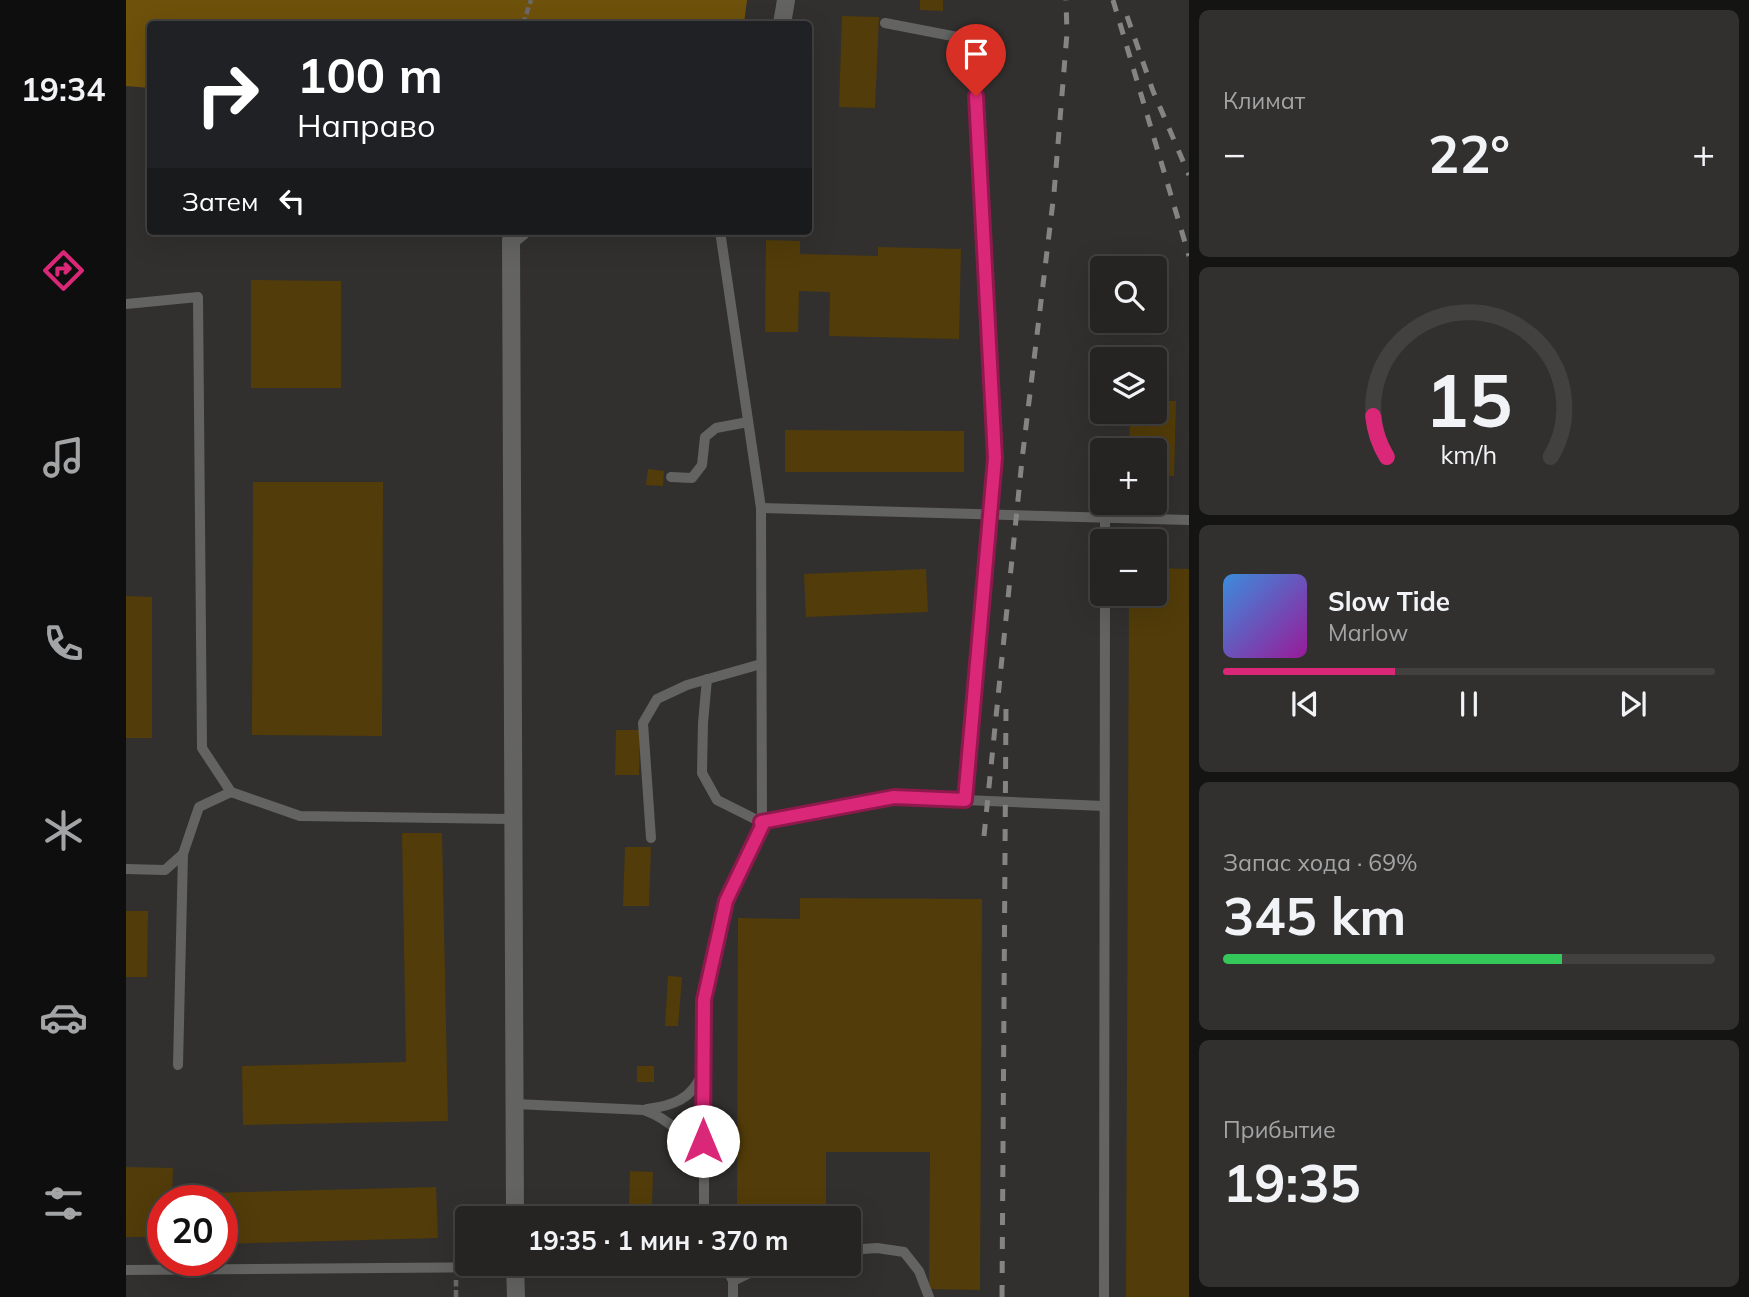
<!DOCTYPE html>
<html lang="ru">
<meta charset="utf-8">
<style>
body{margin:0;font-family:Mulish,sans-serif;background:#31302f;color:#f1f3f6;height:100vh;display:flex;flex-direction:column;font-size:26px;white-space:nowrap}
*{box-sizing:border-box;margin:0}
p{font-size:23px;color:#a3a4a5}
.icon{flex:none;width:38px;height:38px;fill:none;stroke:currentColor;stroke-width:2;stroke-linecap:round;stroke-linejoin:round}
.map{position:relative;flex:1;overflow:hidden}
.details{display:flex;flex-direction:column;gap:10px;padding:10px;background:#141413;width:560px}
.details>*{flex:none}
.banner{position:absolute;left:21px;top:21px;width:665px;height:214px;border-radius:7px;box-shadow:0 7px 28px #0002,0 0 0 2px #424140;background:#202124;color:#fff;overflow:hidden}
.controls{position:absolute;left:964px;top:256px;display:grid;gap:14px}
.controls a{display:grid;place-items:center;width:77px;height:77px;border-radius:7px;background:#252422;box-shadow:0 7px 28px #0002,0 0 0 2px #424140;font-size:35px}
.speed{position:absolute;left:21px;top:1185px;display:flex;gap:14px;font-size:35px;font-weight:700;text-align:center}
.speed>*{display:grid;place-content:center;width:91px;height:91px;border-radius:50%;background:#252422;box-shadow:0 7px 28px #0002,0 0 0 2px #424140;line-height:1}
.speed .limit{border:10px solid #d22;background:#fff;color:#111}
.pin{position:absolute;display:grid;place-items:center;width:60px;height:60px;color:#fff;margin:-72px -30px;border-radius:50% 50% 50% 0;rotate:-45deg;box-shadow:0 0 7px #0007}
.pin .icon{rotate:45deg}
.me{position:absolute;width:77px;margin:-38px;rotate:0deg;stroke-linejoin:round;filter:drop-shadow(0 0 5px #0008)}
.turn{display:flex;align-items:center;gap:24px;height:147px;padding:0 35px;font-size:32px}
.turn .icon{width:91px;height:91px;stroke-width:2.5}
.turn b{display:block;font-size:49px;line-height:60px}
.then{display:flex;align-items:center;height:66px;padding:0 35px;background:#0003;gap:14px;font-size:26px}
.big{font-size:52px;font-weight:700;line-height:1.1}
.details .card{flex:1;display:flex;flex-direction:column;justify-content:center;gap:10px;min-width:0;padding:0 24px;border-radius:10px;background:#31302f}
.details .dial{align-items:center;gap:0}
.dial svg{height:182px;overflow:visible;fill:none;stroke:#424140;stroke-width:7;stroke-linecap:round;text-anchor:middle}
.dial text{fill:#f1f3f6;stroke:none}
.song{display:flex;align-items:center;gap:21px}
.cover{width:84px;height:84px;border-radius:10px;background:linear-gradient(135deg,hsl(210 70% 55%),hsl(300 70% 35%))}
.played{height:7px;border-radius:4px;background:linear-gradient(90deg,#db2777 35%,#424140 35%)}
.keys{display:flex;justify-content:space-around;direction:ltr}
.heat{display:flex;justify-content:space-between;align-items:center;font-size:38px;direction:ltr}
.charge{height:10px;border-radius:5px;background:linear-gradient(90deg,#34c759 69%,#424140 0)}
.trip{position:absolute;left:329px;top:1206px;width:406px;height:70px;border-radius:7px;background:#252422;box-shadow:0 7px 28px #0002,0 0 0 2px #424140;font-weight:700;line-height:70px;text-align:center}
main{display:flex;flex:1;min-height:0}
.tab-bar{display:flex;flex-direction:column;width:126px;justify-content:space-around;align-items:center;background:#0f0e0e;color:#a3a4a5}
.tab-bar .icon{width:49px;height:49px}
.tab-bar .selected{color:#db2777}
.tab-bar b{font-size:32px;color:#f1f3f6}
.map>svg:first-child{display:block}
</style>
<main>
<nav class="tab-bar">
<b>19:34</b>
<svg class="icon selected" aria-label="directions" viewBox="0 0 24 24"><path d="M12 3l9 9-9 9-9-9zM9 14v-3h6M13 9l2 2-2 2"/></svg>
<svg class="icon" aria-label="music" viewBox="0 0 24 24"><path d="M9 18V5l10-2v13"/><circle cx="6" cy="18" r="3"/><circle cx="16" cy="16" r="3"/></svg>
<svg class="icon" aria-label="phone" viewBox="0 0 24 24"><path d="M5 4h4l2 5-3 2q2 4 5 5l2-3 5 2v4C11 20 4 13 5 4z"/></svg>
<svg class="icon" aria-label="climate" viewBox="0 0 24 24"><path d="M12 3v18M4 7l16 10M4 17L20 7"/></svg>
<svg class="icon" aria-label="car" viewBox="0 0 24 24"><path d="M5 17H2v-5l4-1 3-4h7l3 4 3 1v5h-3M9 17h6M6 11h13"/><circle cx="7" cy="17" r="2"/><circle cx="17" cy="17" r="2"/></svg>
<svg class="icon" aria-label="filters" viewBox="0 0 24 24"><path d="M4 7h16M4 17h16"/><circle cx="9" cy="7" r="2"/><circle cx="15" cy="17" r="2"/></svg>
</nav>
<div class="map">
<svg width="1063" height="1297" viewBox="0 0 1063 1297">
<rect width="100%" height="100%" fill="#31302e"/>
<!-- forest -->
<polygon fill="#6e510b" points="0,0 621,0 618,24 24,24 24,88 0,86"/>
<!-- building -->
<g fill="#523c09">
<polygon points="794,0 817,0 817,11 794,10"/>
<polygon points="716,16 753,17 749,108 713,107"/>
<polygon points="640,240 674,241 674,254 752,256 752,247 835,249 833,339 703,336 704,292 673,291 672,332 639,332"/>
<polygon points="125,280 215,281 215,388 125,388"/>
<polygon points="1029,401 1050,401 1048,476 1029,475 1029,450 1003,450 1004,411 1029,411"/>
<polygon points="659,430 838,431 838,472 659,472"/>
<polygon points="522,469 538,471 537,486 520,485"/>
<polygon points="127,482 257,482 256,736 126,735"/>
<polygon points="1029,568 1063,569 1063,1297 1000,1297 1003,593 1029,593"/>
<polygon points="800,569 802,612 680,617 678,574"/>
<polygon points="0,596 26,597 26,738 0,738"/>
<polygon points="490,730 514,730 513,775 489,775"/>
<polygon points="276,833 316,833 322,1121 117,1125 116,1066 280,1062"/>
<polygon points="499,847 525,847 523,906 497,906"/>
<polygon points="674,898 856,899 854,1290 803,1289 804,1152 700,1152 700,1215 611,1215 612,918 674,919"/>
<polygon points="0,911 22,911 21,977 0,977"/>
<polygon points="542,976 556,977 552,1026 539,1026"/>
<rect x="511" y="1066" width="17" height="16"/>
<polygon points="0,1167 47,1168 46,1200 37,1200 37,1237 0,1237"/>
<polygon points="504,1171 527,1172 526,1205 503,1204"/>
<polygon points="310,1187 312,1238 96,1244 96,1200 82,1200 82,1193"/>
</g>
<g fill="none" stroke-linecap="round" stroke-linejoin="round">
<!-- path -->
<g stroke="#6a6967" stroke-width="4.5" stroke-dasharray="7 3.5" stroke-linecap="butt">
<polyline points="397,24 405,0"/>
<polyline points="330,1297 330,1280"/>
</g>
<!-- lane -->
<g stroke="#636362" stroke-width="10">
<polyline points="759,23 847,40 869,459 839,800"/>
<polyline points="0,304 72,297 76,748 105,792 174,816 388,819"/>
<polyline points="545,477 566,478 576,465 579,437 590,428 622,422"/>
<polyline points="635,508 1063,520"/>
<polyline points="979,541 979,517"/>
<polyline points="581,679 577,723 576,773 591,800 635,822 768,797 978,806"/>
<polyline points="525,838 517,723 531,699 561,685 635,664"/>
<polyline points="0,869 39,870 57,854"/>
<polyline points="52,1065 57,854 73,807 105,792"/>
<path d="M389,1104L518,1110C545,1120 563,1138 575,1164"/>
<path d="M521,1109C546,1106 567,1099 576,1073"/>
<polyline points="578,1218 578,1000 599,901 636,826 635,508 594,231"/>
<polyline points="723,1250 751,1248 778,1252 793,1271 803,1297"/>
<polyline points="599,1264 607,1281 607,1297"/>
<polyline points="0,1270 389,1267"/>
<polyline points="607,1281 634,1268 650,1264"/>
<polyline points="978,1297 979,593"/>
</g>
<!-- street -->
<g stroke="#636362" stroke-width="18">
<polyline points="656,24 660,0"/>
<polyline points="389,1218 385,240 396,231"/>
<polyline points="389,1264 390,1297"/>
</g>
<!-- rail -->
<g stroke="#848482" stroke-width="5" stroke-dasharray="12 12" stroke-linecap="butt">
<polyline points="987,0 1063,256"/>
<polyline points="1001,16 1027,91 1063,175"/>
<polyline points="858,836 896,460 928,193 941,33 940,0"/>
<polyline points="876,1297 880,706"/>
</g>
</g>
<g fill="none" stroke-linecap="round" stroke-linejoin="round">
<!-- route casing -->
<g stroke="#8e194d" stroke-width="18">
<polyline id="route" points="577,1141 578,1000 600,901 636,826 635,822 768,797 839,800 869,458 850,96"/>
</g>
<!-- route -->
<use href="#route" stroke="#db2777" stroke-width="12"/>
</g>
</svg>
<div class="controls">
<a><svg class="icon" aria-label="search" viewBox="0 0 24 24"><circle cx="10" cy="10" r="6"/><path d="M15 15l6 6"/></svg></a>
<a><svg class="icon" aria-label="layers" viewBox="0 0 24 24"><path d="M12 4l9 5-9 5-9-5zM3 14l9 5 9-5"/></svg></a>
<a>+</a>
<a>−</a>
</div>
<div class="speed"><div class="limit">20</div></div>
<div class="pin" style="left:850px;top:96px;background:#d93025"><svg class="icon" aria-label="arrive" viewBox="0 0 24 24"><path d="M6 21V4h12l-3 4 3 4H6"/></svg></div>
<svg class="me" style="left:577px;top:1141px" viewBox="-20 -20 40 40"><circle r="19" fill="#fff"/><path d="M0-13L10 11 0 6-10 11z" fill="#db2777"/></svg>
<div class="trip">19:35 · 1 мин · 370 m</div>
<div class="banner">
<div class="turn"><svg class="icon" aria-label="right" viewBox="0 0 24 24"><path d="M7 20v-9h11M14 6l5 5-5 5"/></svg><div><b>100 m</b>Направо</div></div>
<div class="then">Затем<svg class="icon" aria-label="left" viewBox="0 0 24 24"><path d="M17 20v-9H6M10 6l-5 5 5 5"/></svg></div>
</div>
</div>
<section class="details">
<div class="card"><p>Климат</p>
<div class="heat"><a>−</a><b class="big">22°</b><a>+</a></div>
</div>
<div class="card dial"><svg viewBox="0 0 100 80">
<path d="M14 69A42 42 0 1 1 86 69"/>
<path d="M14 69A42 42 0 0 1 8 51" stroke="#db2777"/>
<text x="50" y="56" font-size="32" font-weight="700">15</text>
<text x="50" y="72" font-size="11">km/h</text>
</svg></div>
<div class="card">
<div class="song"><i class="cover"></i><div><b>Slow Tide</b><p>Marlow</p></div></div>
<div class="played"></div>
<div class="keys"><svg class="icon" aria-label="previous" viewBox="0 0 24 24"><path d="M18 5L8 12l10 7zM5 5v14"/></svg><svg class="icon" aria-label="pause" viewBox="0 0 24 24"><path d="M8 5v14M16 5v14"/></svg><svg class="icon" aria-label="next" viewBox="0 0 24 24"><path d="M6 5l10 7-10 7zM19 5v14"/></svg></div>
</div>
<div class="card"><p>Запас хода · 69%</p><b class="big">345 km</b><div class="charge"></div></div>
<div class="card"><p>Прибытие</p><b class="big">19:35</b></div>
</section>
</main>
